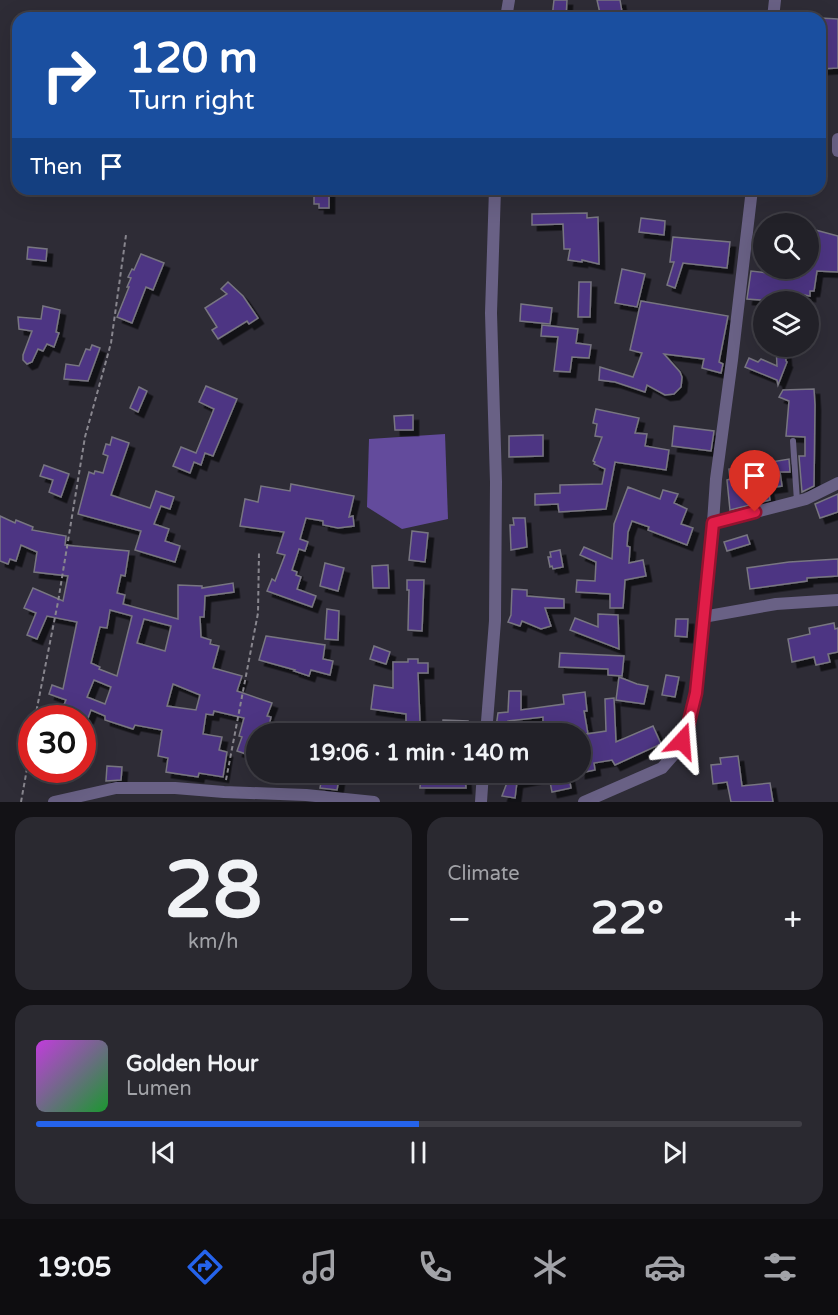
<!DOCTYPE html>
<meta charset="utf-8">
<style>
body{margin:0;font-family:"Varela Round",sans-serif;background:#2a2930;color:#f1f3f6;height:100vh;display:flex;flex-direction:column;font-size:22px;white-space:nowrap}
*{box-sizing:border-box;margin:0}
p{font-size:20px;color:#a2a3a8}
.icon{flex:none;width:33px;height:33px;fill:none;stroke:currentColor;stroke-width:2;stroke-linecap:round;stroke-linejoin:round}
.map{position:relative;height:802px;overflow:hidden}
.panel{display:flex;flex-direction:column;gap:15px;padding:15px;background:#131216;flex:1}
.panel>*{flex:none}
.guide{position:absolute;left:12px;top:12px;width:814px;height:183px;border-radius:18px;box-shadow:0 6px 24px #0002,0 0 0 2px #3f3e45;background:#1a4fa0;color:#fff;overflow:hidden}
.tools{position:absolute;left:753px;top:213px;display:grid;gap:12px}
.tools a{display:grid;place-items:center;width:66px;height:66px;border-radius:50%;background:#222128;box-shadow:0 6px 24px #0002,0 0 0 2px #3f3e45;font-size:30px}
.speed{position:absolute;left:18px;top:705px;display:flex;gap:12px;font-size:30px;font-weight:700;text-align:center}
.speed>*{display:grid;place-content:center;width:78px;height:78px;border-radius:50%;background:#222128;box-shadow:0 6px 24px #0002,0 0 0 2px #3f3e45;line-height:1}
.speed .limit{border:9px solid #d22;background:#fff;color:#111}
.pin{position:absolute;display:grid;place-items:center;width:51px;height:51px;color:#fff;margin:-62px -26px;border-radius:50% 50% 50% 0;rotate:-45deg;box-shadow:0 0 6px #0007}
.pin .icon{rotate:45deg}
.me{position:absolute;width:66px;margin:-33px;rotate:19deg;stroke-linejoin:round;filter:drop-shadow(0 0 4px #0008)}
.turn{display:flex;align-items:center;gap:21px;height:126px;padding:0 18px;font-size:27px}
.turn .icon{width:78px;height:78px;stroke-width:2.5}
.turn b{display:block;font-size:42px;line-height:51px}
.then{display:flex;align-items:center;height:57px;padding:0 18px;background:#0003;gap:12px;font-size:22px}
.big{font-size:45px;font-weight:700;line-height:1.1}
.panel .widget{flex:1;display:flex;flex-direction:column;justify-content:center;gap:9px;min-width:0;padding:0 21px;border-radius:18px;background:#2a2930}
.panel .dial{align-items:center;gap:0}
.dial b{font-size:78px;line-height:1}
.song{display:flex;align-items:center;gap:18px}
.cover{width:72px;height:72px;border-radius:9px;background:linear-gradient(135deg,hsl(290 70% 55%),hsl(130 70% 35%))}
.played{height:6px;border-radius:3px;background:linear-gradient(90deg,#2563eb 50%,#3f3e45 50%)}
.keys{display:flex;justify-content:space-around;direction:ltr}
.heat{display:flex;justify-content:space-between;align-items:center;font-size:33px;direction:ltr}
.panel .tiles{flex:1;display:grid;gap:15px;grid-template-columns:1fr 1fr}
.widget:last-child{grid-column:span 2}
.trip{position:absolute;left:246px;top:723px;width:345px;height:60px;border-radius:30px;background:#222128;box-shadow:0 6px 24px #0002,0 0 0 2px #3f3e45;font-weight:700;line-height:60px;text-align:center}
.tabs{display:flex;height:96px;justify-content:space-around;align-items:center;background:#0e0d10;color:#a2a3a8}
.tabs .icon{width:42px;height:42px}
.tabs .on{color:#2563eb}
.tabs b{font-size:27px;color:#f1f3f6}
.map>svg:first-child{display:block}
</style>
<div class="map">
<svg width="838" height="802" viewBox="0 0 838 802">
<defs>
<filter id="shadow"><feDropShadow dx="5.5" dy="5.5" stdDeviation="0" flood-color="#0009"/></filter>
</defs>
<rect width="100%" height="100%" fill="#2e2c36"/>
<!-- forest -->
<polygon fill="#634b9c" points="445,434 448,519 402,529 367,507 369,439"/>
<!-- building -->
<g fill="#4d3483" stroke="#787681" stroke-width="1.5" fill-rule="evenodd" filter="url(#shadow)">
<polygon points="554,0 567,0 566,18 552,18"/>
<polygon points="597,0 620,0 623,18 601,18"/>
<polygon points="820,18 838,19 838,68 820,69"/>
<polygon points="314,189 329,189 329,208 319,208 319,204 314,204"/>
<polygon points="587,213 587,218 598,217 599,264 582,260 582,262 568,260 570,249 564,249 563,224 532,225 532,214"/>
<polygon points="641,218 665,221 664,235 639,232"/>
<polygon points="808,228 838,236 838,272 817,271 814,291 810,291 810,296 793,293 792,302 747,299 751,271 800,277 802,268 808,268"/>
<polygon points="673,237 730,242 727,268 683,263 675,288 667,285 674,262 670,262"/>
<polygon points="28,247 47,249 46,261 27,259"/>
<polygon points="141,254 164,263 153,290 146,287 132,323 117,317 129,287 127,287 131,278 128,277 132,269 134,270"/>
<polygon points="622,269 645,274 637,307 615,303"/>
<polygon points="228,282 243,296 258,318 249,324 247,321 218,339 212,330 217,327 205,308 227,294 221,289"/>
<polygon points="579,282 591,282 590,317 578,317"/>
<polygon points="641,301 728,316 719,362 723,364 721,373 702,368 704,359 664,354 680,372 682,377 681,387 674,394 665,395 647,385 645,392 615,382 599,380 600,367 633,377 642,353 630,350"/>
<polygon points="521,304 552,308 550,324 520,321"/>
<polygon points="43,306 60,310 56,332 59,333 54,347 47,344 43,351 38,349 32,362 27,364 23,360 23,355 32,331 19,329 18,317 41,319"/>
<polygon points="542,325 578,329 576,343 591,345 589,358 572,357 570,372 554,371 558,337 541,336"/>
<polygon points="92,345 100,348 88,381 64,379 66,364 79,366 86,349 90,350"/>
<polygon points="776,346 785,346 786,361 787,362 778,385 777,380 745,367 749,358 758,362 761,359 777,366"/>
<polygon points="206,386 237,399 213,456 205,453 201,465 194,462 190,473 173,466 181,447 196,453 214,409 199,402"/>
<polygon points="139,387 147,391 138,412 130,408"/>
<polygon points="814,389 815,405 814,486 802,492 799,456 805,456 805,437 786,436 789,401 779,397 783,390"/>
<polygon points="596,409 639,418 635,433 647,434 645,446 669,450 666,470 615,462 606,509 559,512 558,504 535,505 535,494 560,493 560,485 602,484 605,469 594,464 595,462 593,461 602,437 595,436 597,424 593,423"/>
<polygon points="413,415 413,430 395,430 394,416"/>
<polygon points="674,426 714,431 711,451 672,446"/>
<polygon points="543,435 543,456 509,457 509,436"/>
<polygon points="112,437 129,443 111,495 150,508 156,491 174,497 170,509 161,506 154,524 169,529 165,541 180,546 175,562 135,550 141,531 78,514 89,472 94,474 95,471 103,473 108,456 103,454 106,444 110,445"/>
<polygon points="789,459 790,472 780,472 782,486 768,488 770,500 730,510 727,480 730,479 729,469"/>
<polygon points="44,465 69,474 61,497 49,492 53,480 40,476"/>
<polygon points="291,484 354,496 349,517 353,516 354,526 338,528 323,525 323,521 306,518 300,539 308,542 305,551 299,549 292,570 297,572 296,575 301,577 297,589 316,596 312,607 267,591 272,579 275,581 285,555 277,553 284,532 240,526 245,499 258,502 261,486 290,491"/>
<polygon points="628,487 660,499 663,490 678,494 674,503 687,509 681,524 693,528 687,545 648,530 649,527 632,521 628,532 627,546 630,547 629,563 643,560 646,576 625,580 623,608 610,608 610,594 576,592 577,580 595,581 596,562 580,555 584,547 612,559 614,524"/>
<polygon points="838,494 838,512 820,518 815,504"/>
<path d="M0,516L15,523L16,520L33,527L32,530L66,536L65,545L129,551L125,576L121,575L117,593L125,595L123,604L178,619V585L202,586V588L233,583L234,592L205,596L204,617H200L201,637L211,640L210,644L219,646L213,668L242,676L237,691L272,703L267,716L271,717L267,734H256V745L253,744L249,755L237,751L242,737L239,736L244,718L214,711L213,715L206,714L203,734L222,737L219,750L227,752L223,777L199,773L198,777L166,772L168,758L158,756L162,730L135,725L133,729L105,720V716L91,710L88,718H66L59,716L66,700L49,694L52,685L63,689L77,622L47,616L37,639L27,635L36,613L24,608L33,588L63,601L68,576L34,572L37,552L21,545L16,561L10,559L8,564L0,561ZM110,610L132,616L117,676L99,669L100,667L91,663L100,627L107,628ZM144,619L171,626L165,651L137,643ZM94,680L111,687L105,704L87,697ZM173,684L200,695L196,710L167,706Z"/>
<polygon points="513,518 525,518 527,547 511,550 510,525 514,525"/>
<polygon points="412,531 428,533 425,562 409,560"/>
<polygon points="747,535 750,544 727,551 724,542"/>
<polygon points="560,550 563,567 553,569 552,566 550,567 548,557 551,557 550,552"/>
<polygon points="838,559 838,576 807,578 807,581 750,589 747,568 789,562"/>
<polygon points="325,563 344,568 338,591 320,586"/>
<polygon points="388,565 389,588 373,588 372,566"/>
<polygon points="407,580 424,580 422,631 408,630 409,590 407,590"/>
<polygon points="512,589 527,590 527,596 564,599 564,608 545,608 551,626 541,629 522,621 520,626 508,622 511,615"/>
<polygon points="327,609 339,611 338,640 325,639"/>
<polygon points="598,614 618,615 619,649 570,630 575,618 598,627"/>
<polygon points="676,619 688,619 687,637 675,636"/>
<polygon points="834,623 835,629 838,628 838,652 828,654 830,662 816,665 814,657 792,662 788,639 810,634 809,628"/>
<polygon points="266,636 325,645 323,659 333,661 330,675 311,670 309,676 294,671 295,670 259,660"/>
<polygon points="374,646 390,652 386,664 370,659"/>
<polygon points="560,653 624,656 622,676 608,675 608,669 559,667"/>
<polygon points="408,659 418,659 418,663 428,663 428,673 418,673 420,722 406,722 406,714 371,709 374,685 393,688 393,662 408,662"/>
<polygon points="666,675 679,677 675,697 662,695"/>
<polygon points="619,677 637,684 648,686 644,704 616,700"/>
<polygon points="509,691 521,691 521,710 564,704 563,695 585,692 587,711 584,711 588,734 543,734 543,717 508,721 506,734 495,734 498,713 508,712"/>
<polygon points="614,698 616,742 653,726 661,744 615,765 612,760 594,763 595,770 580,773 580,735 606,731 605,699"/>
<polygon points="443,720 468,721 467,734 442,734"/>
<polygon points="738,756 742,786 770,783 773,802 731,802 727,782 713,784 711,765 721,764 720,758"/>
<polygon points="107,766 122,767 121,780 106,781"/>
<polygon points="440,772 465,772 466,788 420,788 421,775 440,776"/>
<polygon points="544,772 544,777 517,782 515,798 502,796 511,772"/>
<polygon points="548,772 568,772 571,788 552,792"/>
<polygon points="322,777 339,779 337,790 320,788"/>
</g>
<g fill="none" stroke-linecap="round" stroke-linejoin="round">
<!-- path -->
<g stroke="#88868e" stroke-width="2" stroke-dasharray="4.5 3" stroke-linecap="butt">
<polyline points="35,718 58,602 85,437 111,343 126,235"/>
<polyline points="226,780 258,613 259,552"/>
<polyline points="21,802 32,741"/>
</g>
<!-- service -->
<polyline stroke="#696185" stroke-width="6" points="793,441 797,501"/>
<!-- minor -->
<g stroke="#696185" stroke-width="12">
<polyline points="506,18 509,0"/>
<polyline points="773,18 775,0"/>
<polyline points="838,139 838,151"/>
<polyline points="713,523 806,499 838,483"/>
<polyline points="703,617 711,552 716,479 732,360 752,189"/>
<polyline points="486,734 495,621 496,482 491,313 495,189"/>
<polyline points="54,802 116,788 175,788 224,792 306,795 374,802"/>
<polyline points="481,802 483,772"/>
<polyline points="584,802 662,768 676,752 687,730 696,694 703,617 776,604 838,600"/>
</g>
</g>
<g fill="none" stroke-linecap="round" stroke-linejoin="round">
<!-- route casing -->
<g stroke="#92132f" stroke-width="15">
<polyline id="route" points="682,741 687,730 696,693 713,523 755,512"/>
</g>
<!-- route -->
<use href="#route" stroke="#e11d48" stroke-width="10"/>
</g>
</svg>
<div class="tools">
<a><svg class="icon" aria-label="search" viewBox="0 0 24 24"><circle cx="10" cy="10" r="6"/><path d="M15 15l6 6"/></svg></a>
<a><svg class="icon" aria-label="layers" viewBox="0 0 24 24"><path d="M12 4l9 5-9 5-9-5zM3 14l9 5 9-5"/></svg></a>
</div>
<div class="speed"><div class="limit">30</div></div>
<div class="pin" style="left:755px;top:512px;background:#d93025"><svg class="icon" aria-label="arrive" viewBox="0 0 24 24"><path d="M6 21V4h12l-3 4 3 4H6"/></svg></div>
<svg class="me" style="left:682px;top:741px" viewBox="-20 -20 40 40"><path d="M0-17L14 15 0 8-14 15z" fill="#e11d48" stroke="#fff" stroke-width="4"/></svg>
<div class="trip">19:06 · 1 min · 140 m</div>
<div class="guide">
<div class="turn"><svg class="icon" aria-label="right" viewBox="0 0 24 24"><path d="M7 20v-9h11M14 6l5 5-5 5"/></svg><div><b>120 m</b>Turn right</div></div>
<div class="then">Then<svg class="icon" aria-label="arrive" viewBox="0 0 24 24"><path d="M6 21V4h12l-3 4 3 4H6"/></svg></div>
</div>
</div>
<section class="panel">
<div class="tiles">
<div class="widget dial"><b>28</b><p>km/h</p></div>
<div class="widget"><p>Climate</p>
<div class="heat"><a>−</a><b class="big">22°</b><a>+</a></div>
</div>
<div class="widget">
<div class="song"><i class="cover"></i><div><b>Golden Hour</b><p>Lumen</p></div></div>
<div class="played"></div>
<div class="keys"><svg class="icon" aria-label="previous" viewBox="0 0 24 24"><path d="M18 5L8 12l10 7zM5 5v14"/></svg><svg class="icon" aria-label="pause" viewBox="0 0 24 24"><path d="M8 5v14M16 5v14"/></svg><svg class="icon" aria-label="next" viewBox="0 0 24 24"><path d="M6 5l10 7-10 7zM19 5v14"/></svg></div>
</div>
</div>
</section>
<nav class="tabs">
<b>19:05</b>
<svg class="icon on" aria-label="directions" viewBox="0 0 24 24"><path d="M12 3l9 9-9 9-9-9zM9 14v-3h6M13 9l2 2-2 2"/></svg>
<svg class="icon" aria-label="music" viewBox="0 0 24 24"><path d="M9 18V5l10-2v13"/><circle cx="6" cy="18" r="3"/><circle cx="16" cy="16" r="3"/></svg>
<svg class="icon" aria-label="phone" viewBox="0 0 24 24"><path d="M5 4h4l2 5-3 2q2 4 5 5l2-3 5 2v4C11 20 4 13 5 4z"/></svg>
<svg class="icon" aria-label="climate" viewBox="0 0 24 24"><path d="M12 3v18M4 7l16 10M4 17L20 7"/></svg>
<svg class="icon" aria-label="car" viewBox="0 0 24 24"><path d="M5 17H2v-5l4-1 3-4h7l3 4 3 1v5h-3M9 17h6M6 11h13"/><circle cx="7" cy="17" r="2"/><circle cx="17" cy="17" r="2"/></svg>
<svg class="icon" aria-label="filters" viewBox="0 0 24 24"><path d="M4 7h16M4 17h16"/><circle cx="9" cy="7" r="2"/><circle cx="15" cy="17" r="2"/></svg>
</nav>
